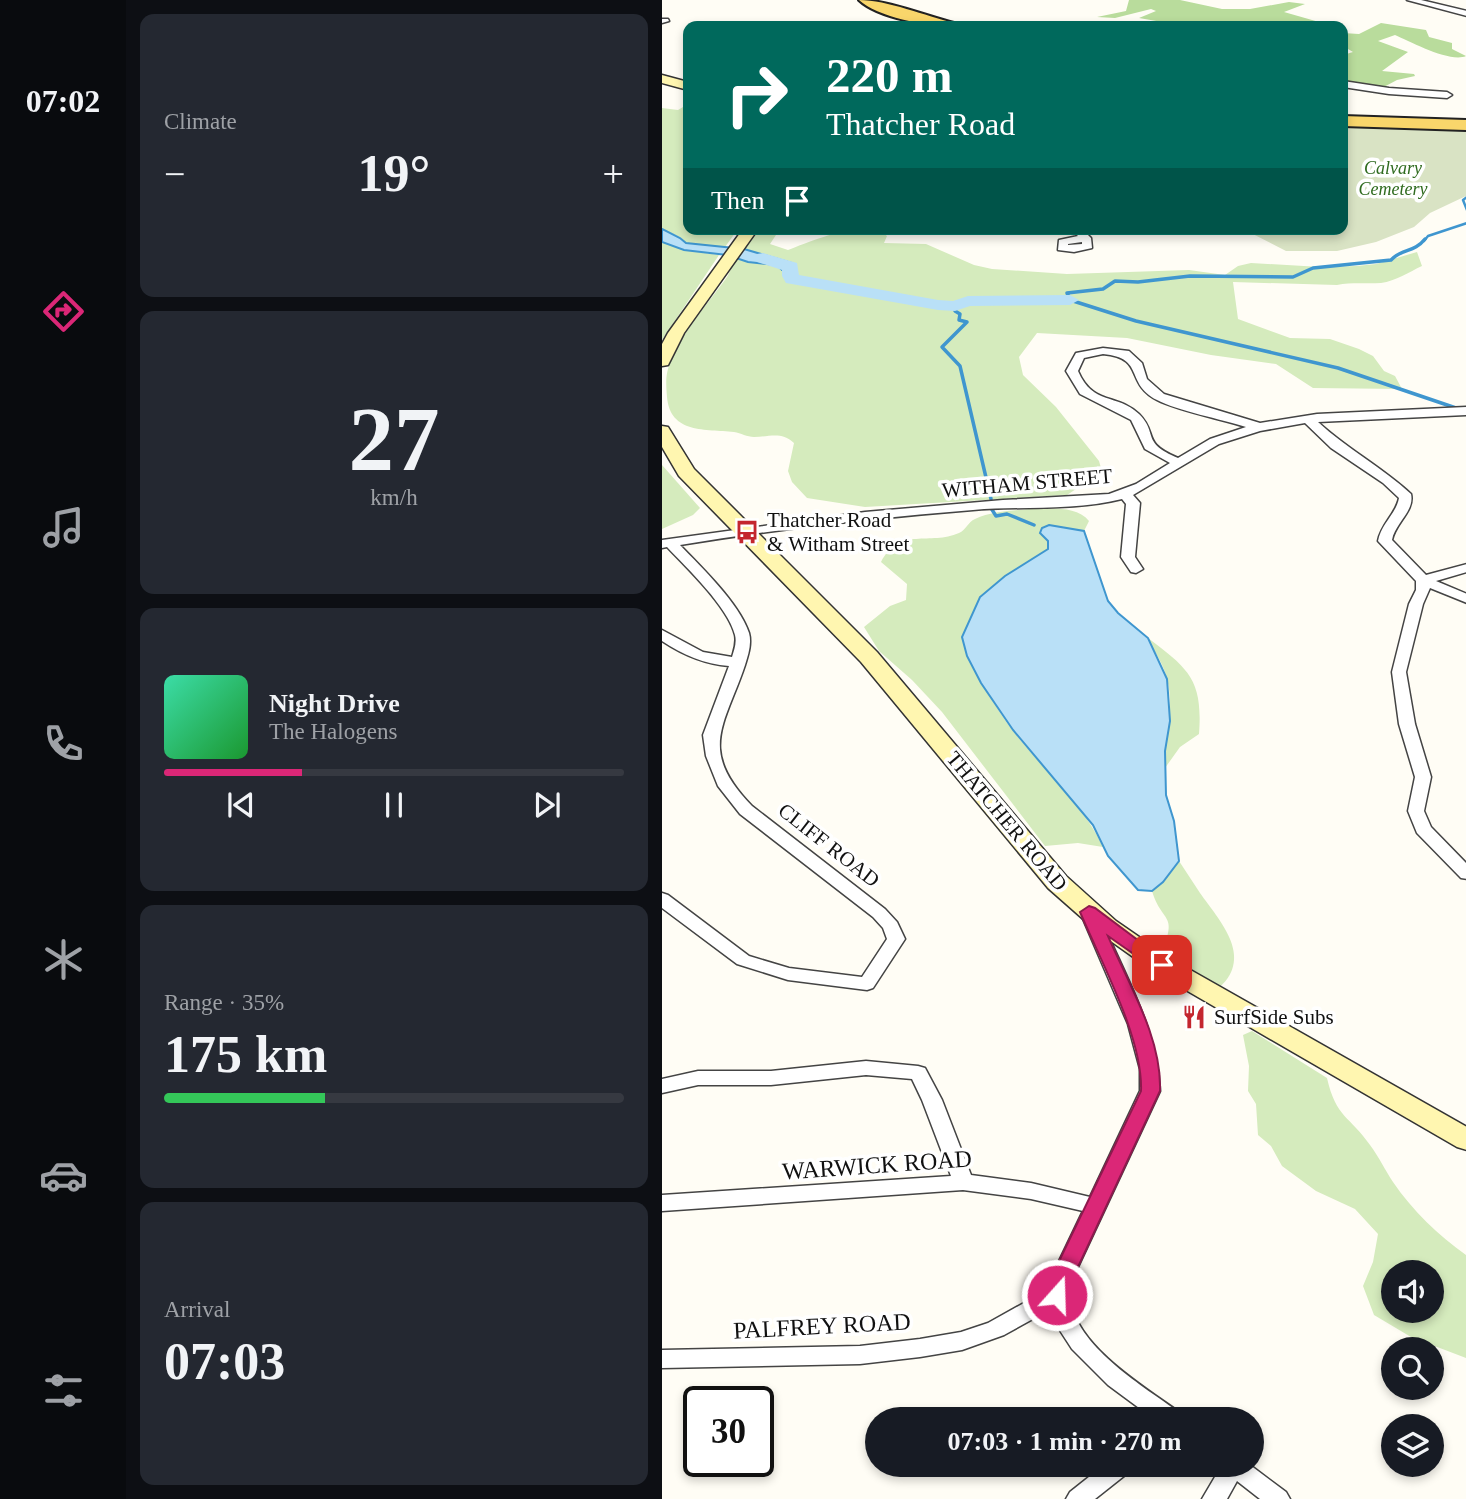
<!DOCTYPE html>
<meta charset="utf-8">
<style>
body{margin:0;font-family:Georgia,serif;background:#242831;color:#f1f3f6;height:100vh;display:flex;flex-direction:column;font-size:26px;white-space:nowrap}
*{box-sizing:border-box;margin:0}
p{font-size:23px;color:#9ea1a6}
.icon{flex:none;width:38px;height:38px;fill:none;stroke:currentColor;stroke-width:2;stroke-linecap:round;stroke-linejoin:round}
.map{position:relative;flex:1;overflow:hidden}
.panel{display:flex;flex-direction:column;gap:14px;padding:14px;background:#0d0f14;width:536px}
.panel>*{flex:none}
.top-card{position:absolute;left:21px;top:21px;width:665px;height:214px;border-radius:14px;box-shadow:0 4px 10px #0003;background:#00695c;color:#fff;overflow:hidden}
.tools{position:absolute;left:719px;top:1260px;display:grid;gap:14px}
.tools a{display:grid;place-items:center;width:63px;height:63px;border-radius:50%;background:#171b24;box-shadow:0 4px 10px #0003;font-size:35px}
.speed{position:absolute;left:21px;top:1386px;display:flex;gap:14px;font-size:35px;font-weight:700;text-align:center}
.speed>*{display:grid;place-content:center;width:91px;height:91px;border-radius:50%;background:#171b24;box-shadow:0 4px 10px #0003;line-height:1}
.speed .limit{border:4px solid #111;border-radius:10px;background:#fff;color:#111}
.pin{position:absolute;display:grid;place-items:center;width:60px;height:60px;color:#fff;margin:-30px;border-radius:14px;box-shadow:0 4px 10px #0006}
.me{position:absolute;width:77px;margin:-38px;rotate:20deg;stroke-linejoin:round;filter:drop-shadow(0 0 5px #0008)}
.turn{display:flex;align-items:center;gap:24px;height:147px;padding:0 28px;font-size:32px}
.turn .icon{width:91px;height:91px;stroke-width:2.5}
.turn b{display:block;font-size:49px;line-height:60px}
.then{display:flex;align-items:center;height:66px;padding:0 28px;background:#0003;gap:14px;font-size:26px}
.big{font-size:52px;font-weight:700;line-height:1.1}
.panel .widget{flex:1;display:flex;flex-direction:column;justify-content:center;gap:10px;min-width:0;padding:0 24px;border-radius:14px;background:#242831}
.panel .dial{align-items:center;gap:0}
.dial b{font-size:91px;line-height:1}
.song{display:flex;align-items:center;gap:21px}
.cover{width:84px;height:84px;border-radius:10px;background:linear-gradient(135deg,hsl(160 70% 55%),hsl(130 70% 35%))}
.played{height:7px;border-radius:4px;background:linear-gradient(90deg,#db2777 30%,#363941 30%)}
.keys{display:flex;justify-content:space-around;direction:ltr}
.heat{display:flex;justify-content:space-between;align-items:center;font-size:38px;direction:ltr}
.charge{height:10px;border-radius:5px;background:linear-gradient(90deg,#34c759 35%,#363941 0)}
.trip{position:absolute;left:203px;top:1407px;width:399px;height:70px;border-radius:35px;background:#171b24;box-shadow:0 4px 10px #0003;font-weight:700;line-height:70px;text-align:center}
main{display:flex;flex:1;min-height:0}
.tab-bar{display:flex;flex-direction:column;width:126px;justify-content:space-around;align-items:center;background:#090b0e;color:#9ea1a6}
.tab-bar .icon{width:49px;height:49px}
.tab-bar .active{color:#db2777}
.tab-bar b{font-size:32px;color:#f1f3f6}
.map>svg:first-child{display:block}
</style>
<main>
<nav class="tab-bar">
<b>07:02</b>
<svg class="icon active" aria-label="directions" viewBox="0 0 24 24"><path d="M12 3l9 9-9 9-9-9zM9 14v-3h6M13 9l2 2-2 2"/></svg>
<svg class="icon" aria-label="music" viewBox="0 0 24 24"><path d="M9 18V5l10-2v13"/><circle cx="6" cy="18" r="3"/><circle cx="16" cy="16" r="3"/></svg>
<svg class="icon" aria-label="phone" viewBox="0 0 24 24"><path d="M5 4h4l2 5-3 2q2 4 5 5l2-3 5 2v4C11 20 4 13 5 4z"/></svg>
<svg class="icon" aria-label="climate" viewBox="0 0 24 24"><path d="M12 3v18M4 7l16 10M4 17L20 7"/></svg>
<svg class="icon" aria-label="car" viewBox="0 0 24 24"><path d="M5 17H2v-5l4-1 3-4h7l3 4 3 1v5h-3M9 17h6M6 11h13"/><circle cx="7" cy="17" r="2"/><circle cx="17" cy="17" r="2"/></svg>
<svg class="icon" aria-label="filters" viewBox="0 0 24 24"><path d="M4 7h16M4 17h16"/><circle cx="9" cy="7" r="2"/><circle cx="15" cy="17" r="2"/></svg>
</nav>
<section class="panel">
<div class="widget"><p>Climate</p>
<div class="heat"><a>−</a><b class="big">19°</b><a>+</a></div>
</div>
<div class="widget dial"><b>27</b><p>km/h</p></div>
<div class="widget">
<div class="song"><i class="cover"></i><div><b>Night Drive</b><p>The Halogens</p></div></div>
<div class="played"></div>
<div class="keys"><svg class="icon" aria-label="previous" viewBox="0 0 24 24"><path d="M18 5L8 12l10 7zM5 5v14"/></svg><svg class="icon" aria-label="pause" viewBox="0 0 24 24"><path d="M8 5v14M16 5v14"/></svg><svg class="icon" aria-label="next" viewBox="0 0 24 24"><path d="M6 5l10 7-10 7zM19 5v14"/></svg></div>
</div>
<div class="widget"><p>Range · 35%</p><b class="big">175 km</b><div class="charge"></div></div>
<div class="widget"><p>Arrival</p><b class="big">07:03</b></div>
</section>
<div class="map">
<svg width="805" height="1499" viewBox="0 0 805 1499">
<rect width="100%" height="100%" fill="#fffdf5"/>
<!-- green -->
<g fill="#d5ebbd" fill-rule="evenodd">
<polygon points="26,104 26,229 76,229 63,247 24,243 18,237 0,229 0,108 16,110"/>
<path d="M97,229H118L108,244L126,250C150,241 202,218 225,236L222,243L264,244L312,265L330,269L405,274L527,270L563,275L576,266L589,263L659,267L695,266L714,264L755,252L760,266C747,272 734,281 719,283C704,284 690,282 675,285L571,282L576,319L628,338L668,339L697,349L711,356L722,371L733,376L740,389L651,388L614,364L549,355L465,338L375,333L357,357L361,375L394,407L437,461L439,468L435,475L405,495L203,507L145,498L130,482L126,471L132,443C119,431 108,437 92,437C85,437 79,433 72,432C44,429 8,434 5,397C4,383 3,374 9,361C22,329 45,305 65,277C69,270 70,264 75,259C89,264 109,259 120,270L130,263L82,249Z"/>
<polygon points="0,242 22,250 57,255 0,340"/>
<polygon points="0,465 38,508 31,515 0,529"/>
<path d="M367,509C386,509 414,505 427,521L422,531L387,525L386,549L370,560L305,656C319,682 333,707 351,731C381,769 420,802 441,847L416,843L383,846L280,712L250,680L217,651L202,627L228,606L244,600L245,584L219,562C238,526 268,546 297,533C304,530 306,522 313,519C330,511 349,511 367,509Z"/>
<path d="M486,638C527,669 541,680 537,734L518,747L503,768C502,738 513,708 505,679C502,665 492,651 486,638Z"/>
<path d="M517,861C524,872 531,882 538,893C557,920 592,956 558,987L500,952C516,912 500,924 490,891L501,882Z"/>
<path d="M590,1031L665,1078C674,1118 688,1116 708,1145C717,1157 723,1170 731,1182C750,1210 777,1236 804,1255V1358L749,1337L712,1315L701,1286L711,1262L716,1234L693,1209L654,1191L620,1166L609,1146L596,1135L594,1104L586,1091L587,1066L581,1035ZM732,1272H770V1311H732Z"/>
</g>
<!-- forest -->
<g fill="#b9dc9c">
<polygon points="467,0 518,0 560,9 588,9 627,2 643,4 622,12 671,26 498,26 506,23 477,18 494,11 489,9 453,18 435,17 464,11"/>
<path d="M719,23L764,30L767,37L790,43V49L804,56C788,63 749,42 733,35L716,41L746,52L720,71L752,74L753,76L735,80L720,88L681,81V55L691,52L681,46V33L697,34Z"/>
</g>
<!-- cemetery -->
<polygon fill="#d9e3c4" points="681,124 804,129 804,196 768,213 752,227 714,242 675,251 624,251 581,229 681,229"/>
<!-- water -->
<g fill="#b9e0f7" stroke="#3f96cf" stroke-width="2">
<polygon points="0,229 18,238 24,243 82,249 130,263 132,267 130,270 120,270 115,265 86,262 65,255 22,250 0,242"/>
<polygon points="387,525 422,531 446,601 456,613 486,638 505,679 508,721 503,751 504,795 512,821 517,861 501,882 490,891 476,890 446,856 431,825 351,730 319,683 305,656 300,637 318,597 343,576 386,549 386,541 378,533 380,528"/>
</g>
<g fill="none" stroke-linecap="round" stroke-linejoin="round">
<!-- stream-far1 -->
<g stroke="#3f96cf" stroke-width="2.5">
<polyline points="805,197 801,200 805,210"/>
<polyline points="762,241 766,236 805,223"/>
</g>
<!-- stream -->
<g stroke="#3f96cf" stroke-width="3.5">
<path d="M763,239C752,253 740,248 729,260L651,268L631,277L528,276L476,282L453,281L441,289L405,293L408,300L474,321L676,368L794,408"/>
<polyline points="293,306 293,311 298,314 297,320 305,322 280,347 298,366 329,499"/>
<polyline points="329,508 334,516 345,514 372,525"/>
</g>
<!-- river -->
<polygon fill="#b9e0f7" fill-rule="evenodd" points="101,253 135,263 137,275 276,300 291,301 306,296 408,295 417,300 408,305 308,306 293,311 276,310 124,283 120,276 120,270 95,262 93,258 95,254"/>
<!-- minor casing -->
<g stroke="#444" stroke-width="3">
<g id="minor">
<polygon points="745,0 759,0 805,11 805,16"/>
<polygon points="0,19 6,19 7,21 0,23"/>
<polygon points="681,81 727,88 785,92 790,95 785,98 727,94 681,87"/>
<path d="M409,229H420L429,238L430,248L412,252L396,250L397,240L416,236ZM420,242V244L406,245V244Z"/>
<path d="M441,348L467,351L480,363L485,379L502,394L598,423L655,414L805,407V415L656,422C685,449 720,467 749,494C753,511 733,523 730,540L764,575L805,564V572L774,581L805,594V603L768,588L761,604L744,672L753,724L769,777L762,811L769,827L805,864V879L799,878L755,833L746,811L753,777L737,724L730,672L747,604L754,590V581L716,541C719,524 734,514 737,498L721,483L669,448L643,423L598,431L557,444L471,495L478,503L473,557L481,569L474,573L469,572L459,557L464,504L460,499C412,511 359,506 311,510C212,518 115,529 18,545C40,568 77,603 87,633C90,644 86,655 83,665C63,725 35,750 90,806L223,909L235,922L243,939L211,988L205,990L126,980L75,964L0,908V893L6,895L87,956L127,968L200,977L225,939L221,928L211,917L78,814L56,786L44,756L41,735L67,666C42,664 21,655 0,641V630L41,652L70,657C72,650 75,643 73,635C66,607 25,568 5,547L0,548V540L203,512L341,500L447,494L474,484L508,463L483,449L469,420L418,394L404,371L414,353ZM441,354C484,358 462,383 495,400C516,411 559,419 584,427L548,439L516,458C478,442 497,434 477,414C455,393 431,406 416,371L422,358Z"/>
<path d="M427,906L436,912C460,971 495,1026 498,1091L409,1282C409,1289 407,1297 409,1304C419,1349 482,1387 517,1412L520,1419H492L446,1385L410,1349L397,1329L389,1309L342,1335L300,1350L258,1357L198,1364L0,1368V1350L198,1346L258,1339L299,1332L326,1323L387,1289V1282L421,1211L369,1199L301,1190L0,1211V1195L289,1176L260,1100L250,1079L204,1075L109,1085H36L0,1093V1079L36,1071H109L204,1061L256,1066L263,1068L280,1100L309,1175L369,1183L428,1197L478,1091V1069L466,1024L418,912Z"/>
<polygon points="442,1465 471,1465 467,1472 433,1499 404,1499 408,1492"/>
<polygon points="560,1465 588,1465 624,1492 628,1499 598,1499 575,1481 565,1499 540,1499"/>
</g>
</g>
<!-- secondary casing -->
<g stroke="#333" stroke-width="3">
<g id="secondary">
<polygon points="0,75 26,82 26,90 0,83"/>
<polygon points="81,229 96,229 22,333 6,365 0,366 0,344 6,333"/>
<polygon points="0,426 6,427 32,469 215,652 404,876 454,921 509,959 805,1127 805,1150 795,1147 491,971 436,932 386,888 199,662 17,476 0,447"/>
</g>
</g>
<!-- primary casing -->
<g stroke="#222" stroke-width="4">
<g id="primary">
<path d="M197,0C225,0 264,16 292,23L294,26C269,27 216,18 197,0Z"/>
<polygon points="681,116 805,120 805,130 681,126"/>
</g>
</g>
<!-- minor -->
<use href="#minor" fill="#fff" fill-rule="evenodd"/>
<!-- secondary -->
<use href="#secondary" fill="#fff6b0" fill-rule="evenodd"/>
<!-- primary -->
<use href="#primary" fill="#f9d66b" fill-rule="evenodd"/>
</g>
<!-- route -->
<path fill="#db2777" stroke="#8e194d" stroke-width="2" d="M427,906L433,908L509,965L506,969H493L446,936C467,985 500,1038 498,1091L409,1282L403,1301L395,1304L388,1301L384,1295L387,1282L479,1091C481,1038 439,962 418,912Z"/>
<!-- icons -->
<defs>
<g id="bus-bare" transform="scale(1.89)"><path d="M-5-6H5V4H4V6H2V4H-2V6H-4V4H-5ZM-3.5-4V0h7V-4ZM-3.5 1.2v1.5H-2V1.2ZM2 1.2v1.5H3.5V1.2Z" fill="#c4262e" stroke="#fff" stroke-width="2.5" paint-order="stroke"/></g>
<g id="restaurant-bare" transform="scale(1.89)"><path d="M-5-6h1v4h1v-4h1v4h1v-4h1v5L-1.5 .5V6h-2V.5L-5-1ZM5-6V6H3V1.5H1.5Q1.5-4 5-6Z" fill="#c4262e" stroke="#fff" stroke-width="2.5" paint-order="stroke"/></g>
</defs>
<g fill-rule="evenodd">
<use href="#bus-bare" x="85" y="532"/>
<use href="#restaurant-bare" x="532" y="1017"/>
</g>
<g text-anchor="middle" stroke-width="7" stroke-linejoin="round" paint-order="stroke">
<!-- far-park labels -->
<g font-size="18" font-style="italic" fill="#2f6b1f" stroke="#fff">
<text x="731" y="174">Calvary<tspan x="731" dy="21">Cemetery</tspan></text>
</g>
<!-- street labels -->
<g font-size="21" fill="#111" stroke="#fff">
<text transform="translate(365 483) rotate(-5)" y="7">WITHAM STREET</text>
<text transform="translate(345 821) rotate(50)" y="7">THATCHER ROAD</text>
<text transform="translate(167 845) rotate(38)" y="7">CLIFF ROAD</text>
</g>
<!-- poi labels -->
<g font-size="21" fill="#111" stroke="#fff" text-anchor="start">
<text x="105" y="527">Thatcher Road<tspan x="105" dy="24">&amp; Witham Street</tspan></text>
<text x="552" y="1024">SurfSide Subs</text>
</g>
<!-- near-street labels -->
<g font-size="24" fill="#111" stroke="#fff">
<text transform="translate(215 1165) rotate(-4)" y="8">WARWICK ROAD</text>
<text transform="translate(160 1326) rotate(-3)" y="8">PALFREY ROAD</text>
</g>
</g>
</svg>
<div class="tools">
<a><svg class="icon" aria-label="sound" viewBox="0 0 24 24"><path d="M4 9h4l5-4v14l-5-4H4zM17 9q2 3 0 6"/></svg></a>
<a><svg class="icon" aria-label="search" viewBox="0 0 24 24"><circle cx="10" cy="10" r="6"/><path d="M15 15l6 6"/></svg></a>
<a><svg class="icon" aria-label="layers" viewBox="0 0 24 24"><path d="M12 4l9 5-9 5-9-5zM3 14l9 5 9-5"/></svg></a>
</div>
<div class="speed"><div class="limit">30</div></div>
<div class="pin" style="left:500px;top:965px;background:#d93025"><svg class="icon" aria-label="arrive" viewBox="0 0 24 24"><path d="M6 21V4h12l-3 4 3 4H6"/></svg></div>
<svg class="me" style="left:395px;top:1295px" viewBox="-20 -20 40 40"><circle r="17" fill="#db2777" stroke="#fff" stroke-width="3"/><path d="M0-11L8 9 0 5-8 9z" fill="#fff"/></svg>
<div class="trip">07:03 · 1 min · 270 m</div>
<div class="top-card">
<div class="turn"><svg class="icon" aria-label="right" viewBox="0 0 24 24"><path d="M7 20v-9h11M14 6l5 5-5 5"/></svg><div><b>220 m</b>Thatcher Road</div></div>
<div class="then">Then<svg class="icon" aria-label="arrive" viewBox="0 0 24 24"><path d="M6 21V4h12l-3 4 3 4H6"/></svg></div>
</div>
</div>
</main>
